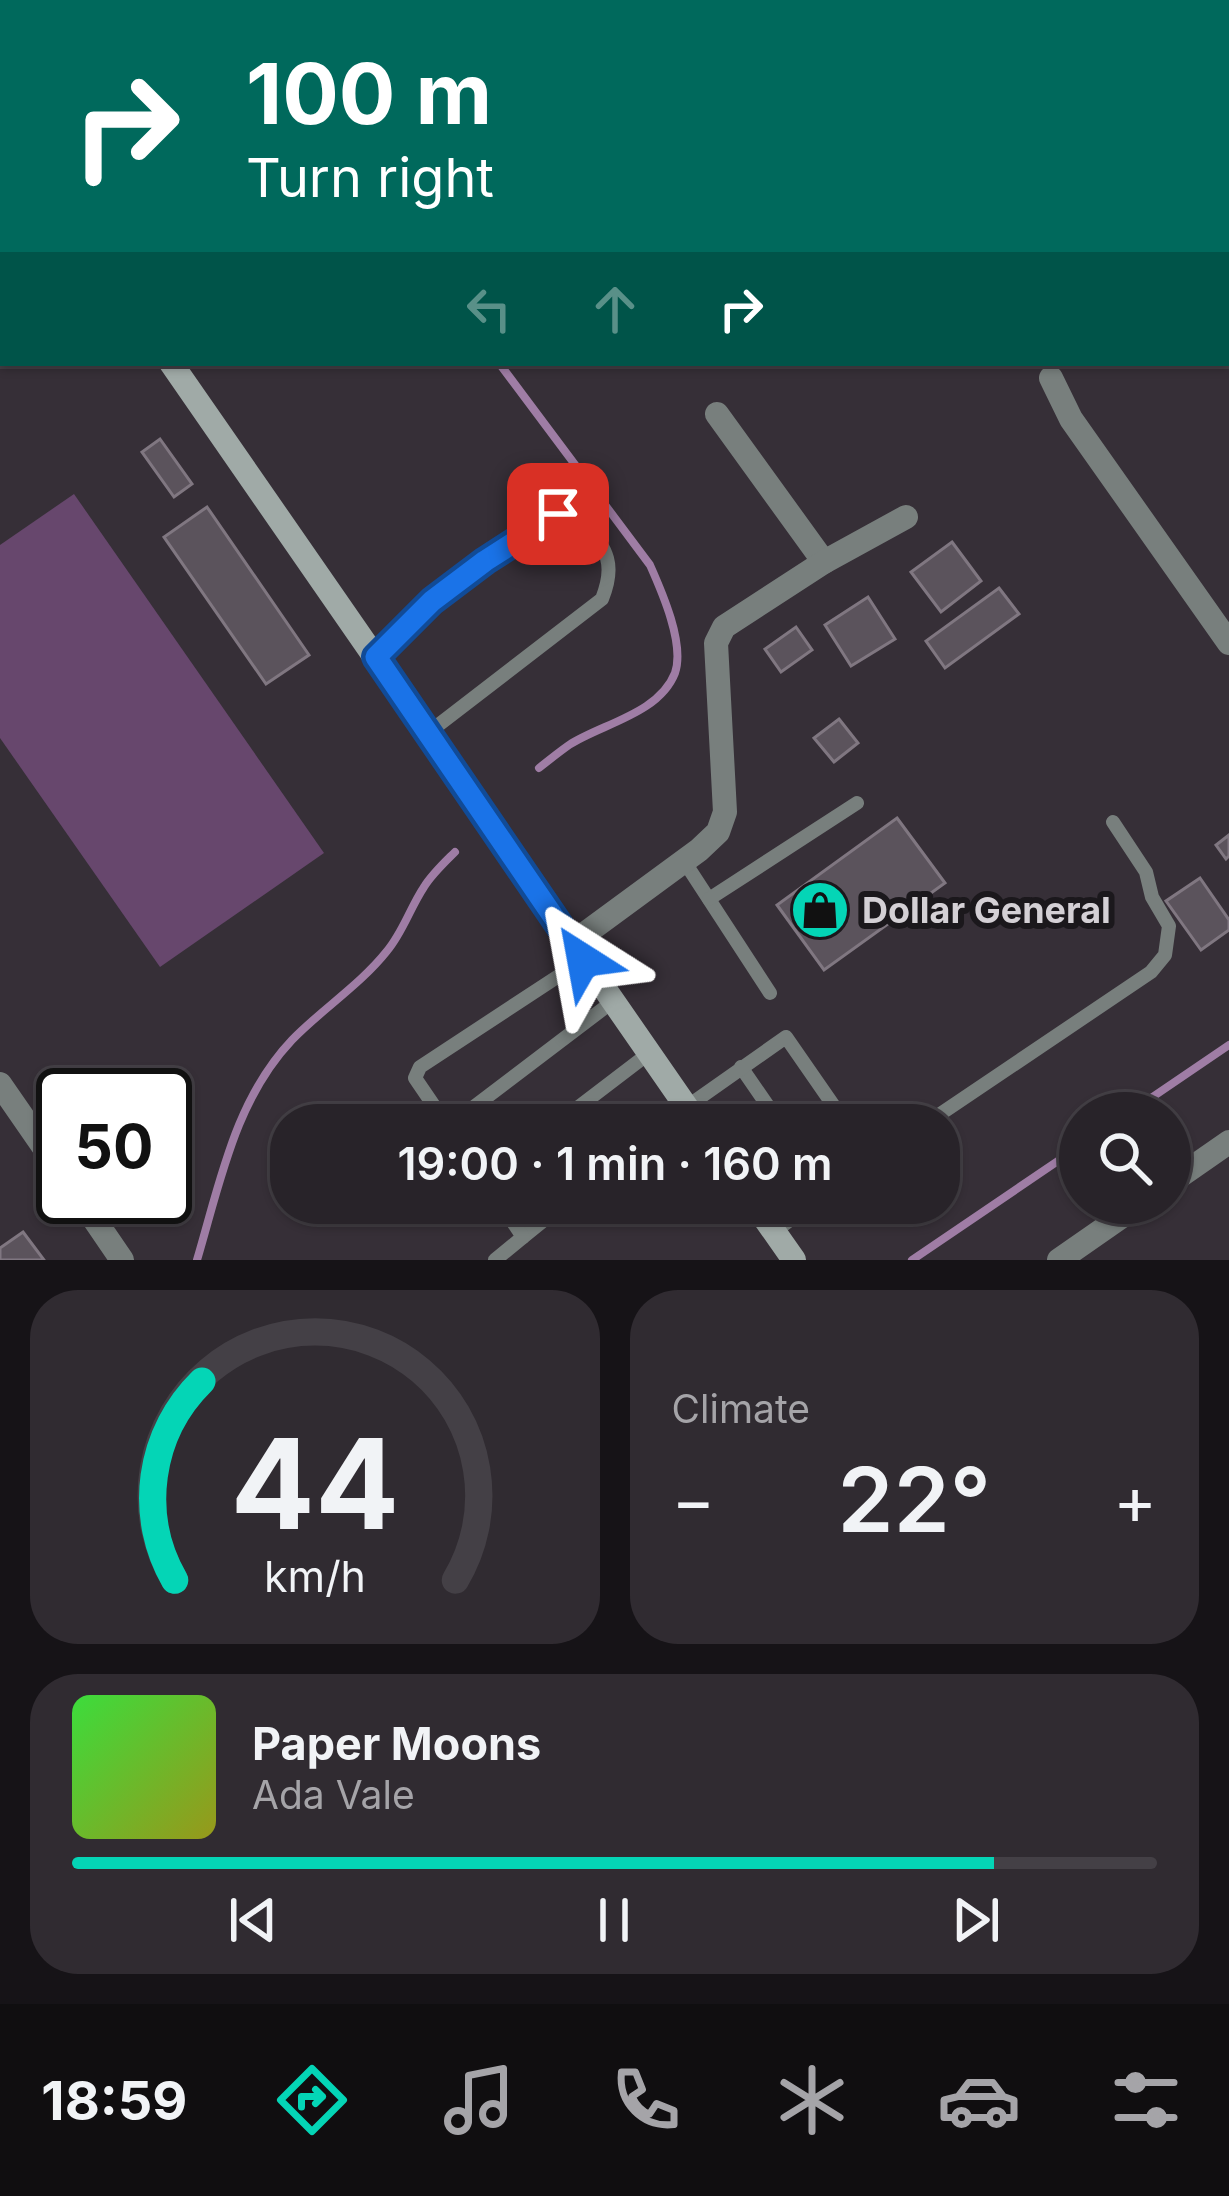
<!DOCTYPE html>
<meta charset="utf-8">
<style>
body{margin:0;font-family:Inter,sans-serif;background:#302b31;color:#f1f3f6;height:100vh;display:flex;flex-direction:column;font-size:45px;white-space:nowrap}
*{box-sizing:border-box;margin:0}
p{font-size:39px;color:#a5a4a8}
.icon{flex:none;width:66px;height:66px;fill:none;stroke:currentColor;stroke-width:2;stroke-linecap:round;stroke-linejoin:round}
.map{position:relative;height:1260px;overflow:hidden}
.sheet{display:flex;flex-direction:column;gap:30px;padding:30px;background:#161317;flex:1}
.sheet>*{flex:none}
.banner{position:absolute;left:0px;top:0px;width:1230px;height:366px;box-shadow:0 3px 9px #0004,0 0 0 3px #444046;background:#00695c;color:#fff;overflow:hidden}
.controls{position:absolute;left:1059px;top:1092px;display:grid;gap:24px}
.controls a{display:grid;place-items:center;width:132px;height:132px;border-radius:50%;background:#282329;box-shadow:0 3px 9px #0004,0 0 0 3px #444046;font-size:60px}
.speed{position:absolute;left:36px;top:1068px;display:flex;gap:24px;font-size:60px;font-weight:700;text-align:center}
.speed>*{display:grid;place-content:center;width:156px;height:156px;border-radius:50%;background:#282329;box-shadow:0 3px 9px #0004,0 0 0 3px #444046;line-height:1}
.speed .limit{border:6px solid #111;border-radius:18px;background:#fff;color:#111}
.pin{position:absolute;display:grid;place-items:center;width:102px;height:102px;color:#fff;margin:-51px;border-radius:24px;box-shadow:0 6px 18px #0006}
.me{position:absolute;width:132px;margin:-66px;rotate:326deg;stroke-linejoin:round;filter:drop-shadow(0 0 9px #0008)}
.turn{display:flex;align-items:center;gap:42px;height:252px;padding:0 48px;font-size:54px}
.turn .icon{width:156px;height:156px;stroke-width:2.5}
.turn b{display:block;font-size:84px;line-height:102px}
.lanes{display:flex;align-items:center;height:114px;padding:0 48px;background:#0003;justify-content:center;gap:60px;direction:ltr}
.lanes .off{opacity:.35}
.big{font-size:90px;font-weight:600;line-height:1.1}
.sheet .card{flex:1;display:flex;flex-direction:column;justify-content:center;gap:18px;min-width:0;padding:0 42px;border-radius:48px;background:#302b31}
.sheet .dial{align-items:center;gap:0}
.dial svg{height:312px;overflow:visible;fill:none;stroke:#444046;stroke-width:7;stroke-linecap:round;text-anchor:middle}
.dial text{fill:#f1f3f6;stroke:none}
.song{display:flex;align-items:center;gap:36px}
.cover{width:144px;height:144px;border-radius:18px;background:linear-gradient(135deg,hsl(120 70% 55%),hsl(60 70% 35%))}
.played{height:12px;border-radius:6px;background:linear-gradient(90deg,#04d5b6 85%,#444046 85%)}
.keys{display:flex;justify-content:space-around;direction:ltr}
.heat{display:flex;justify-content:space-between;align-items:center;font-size:66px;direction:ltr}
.sheet .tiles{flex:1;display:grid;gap:30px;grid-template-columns:1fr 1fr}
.card:last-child{grid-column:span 2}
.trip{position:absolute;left:270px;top:1104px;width:690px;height:120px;border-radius:48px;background:#282329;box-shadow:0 3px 9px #0004,0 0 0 3px #444046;font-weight:600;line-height:120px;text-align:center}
.tab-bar{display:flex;height:192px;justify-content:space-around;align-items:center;background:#100e10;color:#a5a4a8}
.tab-bar .icon{width:84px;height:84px}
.tab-bar .current{color:#04d5b6}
.tab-bar b{font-size:54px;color:#f1f3f6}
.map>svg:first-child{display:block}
</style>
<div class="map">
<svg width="1229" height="1260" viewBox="0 0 1229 1260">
<rect width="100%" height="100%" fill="#362f37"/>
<!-- pitch -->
<polygon fill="#67476d" points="74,494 324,853 160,967 0,738 0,545"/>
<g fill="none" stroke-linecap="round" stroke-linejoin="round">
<!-- stream -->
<g stroke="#9f7da5" stroke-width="8">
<polyline points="378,0 378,3"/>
<path d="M499,363L650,565C662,592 685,644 675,673C659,714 601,724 569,745C559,752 549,760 539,768"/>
<polyline points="1129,1113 1229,1045"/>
<path d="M197,1260C220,1183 235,1100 292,1040C322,1009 360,985 387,951C403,932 410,908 424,887C432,874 444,863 455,852"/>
<polyline points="912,1260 1080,1146"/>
</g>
</g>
<!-- building -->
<g fill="#5b535c" stroke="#807781" stroke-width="3">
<polygon points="7,0 79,0 74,3 3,3 3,21 0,17 0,5"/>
<polygon points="160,439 192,484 174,497 142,452"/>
<polygon points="207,507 309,655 266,684 164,537"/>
<polygon points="952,542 981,581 941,612 911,572"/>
<polygon points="999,588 1019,614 945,668 926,641"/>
<polygon points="868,597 895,639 851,666 825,625"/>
<polygon points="796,627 812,650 781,672 765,649"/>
<polygon points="839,719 858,743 834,762 814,738"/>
<polygon points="897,818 945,883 824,970 777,905"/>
<polygon points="1229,835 1229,856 1226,859 1216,845"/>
<polygon points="1200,878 1229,920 1229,930 1201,950 1166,901"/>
<polygon points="23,1232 44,1260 0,1260 0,1248"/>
</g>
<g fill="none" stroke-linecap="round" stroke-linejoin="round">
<!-- service -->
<g stroke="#787f7d" stroke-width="14">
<polyline points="102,0 104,3"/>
<polyline points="283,0 286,3"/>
<polyline points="580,0 582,3"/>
<polyline points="118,3 122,0"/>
<polyline points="0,85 3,83"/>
<path d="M376,657L432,601L485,561L558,514L580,515C603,547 618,559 602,599L428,733"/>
<polyline points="684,861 770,993"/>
<polyline points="709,899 857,803"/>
<polyline points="741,1067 781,1125"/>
<polyline points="447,1125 415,1078 420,1067 583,960"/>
<polyline points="450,1125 612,1002"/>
<polyline points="555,1125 648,1054"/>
<polyline points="661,1125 786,1037 847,1125"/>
<polyline points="924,1125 1151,972 1165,955 1169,926 1152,897 1146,872 1113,822"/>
<polyline points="774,1232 813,1203"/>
<polyline points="523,1237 565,1203"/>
<polyline points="495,1260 523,1237 500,1203"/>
</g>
<!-- minor -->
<g stroke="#787f7d" stroke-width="24">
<polyline points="918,0 920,3"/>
<polyline points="595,3 599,0"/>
<polyline points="1068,3 1072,0"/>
<polyline points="1227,217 1229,216"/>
<polyline points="1051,378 1071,419 1229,643"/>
<polyline points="717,414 824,562"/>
<polyline points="571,944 699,850 718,832 725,812 716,643 724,627 824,562 906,517"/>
<polyline points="0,1084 63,1175"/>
<polyline points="1170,1183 1229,1142"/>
<polyline points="79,1197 122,1260"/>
<polyline points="1059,1260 1141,1203"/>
</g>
<!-- secondary -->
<g stroke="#a0aaa7" stroke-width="24">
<polyline points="0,116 3,120"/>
<polyline points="171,363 699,1125"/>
<polyline points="754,1203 794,1260"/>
</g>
</g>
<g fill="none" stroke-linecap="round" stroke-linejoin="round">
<!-- route casing -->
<g stroke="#114b97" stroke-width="30">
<polyline id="route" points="558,514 485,561 432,601 376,657 583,960"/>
</g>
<!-- route -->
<use href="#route" stroke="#1a73e8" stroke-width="21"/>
</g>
<!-- icons -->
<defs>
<g id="shop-disc" transform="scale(3)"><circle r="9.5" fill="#04d5b6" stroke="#1b181c"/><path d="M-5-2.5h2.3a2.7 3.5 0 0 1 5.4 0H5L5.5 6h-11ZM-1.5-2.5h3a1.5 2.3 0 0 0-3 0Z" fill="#111"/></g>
</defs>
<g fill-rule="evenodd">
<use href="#shop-disc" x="820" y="910"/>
</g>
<g text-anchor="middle" stroke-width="12" stroke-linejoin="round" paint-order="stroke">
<!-- poi labels -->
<g font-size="36" font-weight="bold" fill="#d4d0d5" stroke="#1b181c" text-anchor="start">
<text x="862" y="923">Dollar General</text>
</g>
</g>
</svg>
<div class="controls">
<a><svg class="icon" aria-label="search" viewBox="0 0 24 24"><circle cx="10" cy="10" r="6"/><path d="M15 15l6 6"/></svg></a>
</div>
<div class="speed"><div class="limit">50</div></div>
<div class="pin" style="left:558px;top:514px;background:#d93025"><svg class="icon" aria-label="arrive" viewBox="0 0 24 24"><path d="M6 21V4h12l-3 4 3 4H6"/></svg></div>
<svg class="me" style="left:583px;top:960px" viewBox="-20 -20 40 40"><path d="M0-17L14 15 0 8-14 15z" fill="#1a73e8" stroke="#fff" stroke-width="4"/></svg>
<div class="trip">19:00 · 1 min · 160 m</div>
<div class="banner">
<div class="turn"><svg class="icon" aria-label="right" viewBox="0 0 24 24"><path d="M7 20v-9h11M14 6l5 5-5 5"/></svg><div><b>100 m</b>Turn right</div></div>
<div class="lanes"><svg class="icon off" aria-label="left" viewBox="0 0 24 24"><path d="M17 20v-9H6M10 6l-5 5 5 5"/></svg><svg class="icon off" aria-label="ahead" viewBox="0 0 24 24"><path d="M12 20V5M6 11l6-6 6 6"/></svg><svg class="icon" aria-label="right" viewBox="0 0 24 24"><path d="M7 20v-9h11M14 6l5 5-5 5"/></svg></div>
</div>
</div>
<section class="sheet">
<div class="tiles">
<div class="card dial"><svg viewBox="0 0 100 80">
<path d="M14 69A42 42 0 1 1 86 69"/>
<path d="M14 69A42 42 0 0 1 21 18" stroke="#04d5b6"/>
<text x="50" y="56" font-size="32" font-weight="700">44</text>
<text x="50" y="72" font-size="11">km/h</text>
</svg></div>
<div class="card"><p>Climate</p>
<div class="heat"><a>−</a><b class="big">22°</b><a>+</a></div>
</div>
<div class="card">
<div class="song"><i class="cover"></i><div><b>Paper Moons</b><p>Ada Vale</p></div></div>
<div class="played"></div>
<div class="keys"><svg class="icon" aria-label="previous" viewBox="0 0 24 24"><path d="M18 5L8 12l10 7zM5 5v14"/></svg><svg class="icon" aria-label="pause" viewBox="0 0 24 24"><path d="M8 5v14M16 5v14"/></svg><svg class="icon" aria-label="next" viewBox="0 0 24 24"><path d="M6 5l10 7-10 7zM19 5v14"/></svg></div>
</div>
</div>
</section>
<nav class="tab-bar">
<b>18:59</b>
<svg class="icon current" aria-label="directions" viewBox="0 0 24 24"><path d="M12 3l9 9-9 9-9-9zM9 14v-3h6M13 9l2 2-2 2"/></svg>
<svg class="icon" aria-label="music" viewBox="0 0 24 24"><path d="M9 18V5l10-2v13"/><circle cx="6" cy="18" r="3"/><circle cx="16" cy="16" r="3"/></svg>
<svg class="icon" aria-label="phone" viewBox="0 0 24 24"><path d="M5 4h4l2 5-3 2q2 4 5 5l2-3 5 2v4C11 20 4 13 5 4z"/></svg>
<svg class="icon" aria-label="climate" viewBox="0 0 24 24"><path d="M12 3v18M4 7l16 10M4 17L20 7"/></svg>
<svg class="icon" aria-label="car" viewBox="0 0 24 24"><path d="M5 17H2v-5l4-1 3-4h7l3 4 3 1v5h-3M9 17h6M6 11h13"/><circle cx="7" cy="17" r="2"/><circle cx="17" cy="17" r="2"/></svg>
<svg class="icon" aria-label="filters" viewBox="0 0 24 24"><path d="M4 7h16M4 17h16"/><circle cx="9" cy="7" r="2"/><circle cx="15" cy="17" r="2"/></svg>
</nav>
